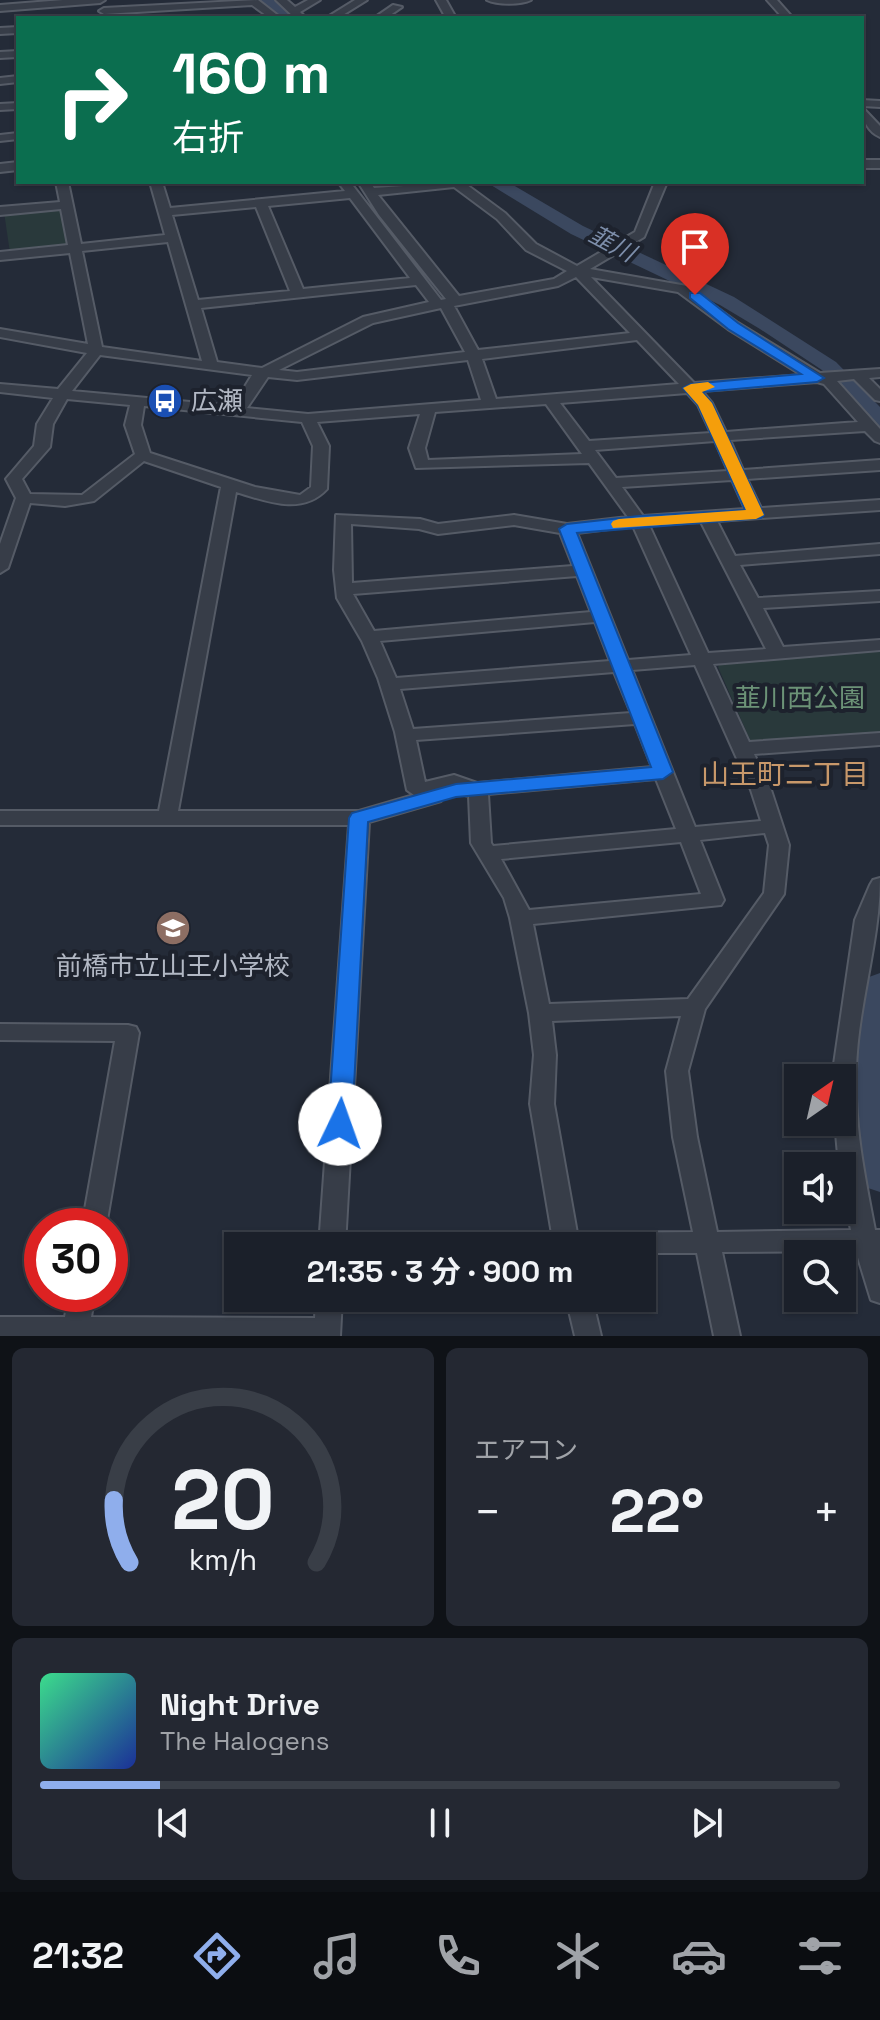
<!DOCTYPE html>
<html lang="ja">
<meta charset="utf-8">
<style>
body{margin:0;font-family:"Space Grotesk","Noto Sans JP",sans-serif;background:#242832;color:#f1f3f6;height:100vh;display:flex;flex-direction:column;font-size:30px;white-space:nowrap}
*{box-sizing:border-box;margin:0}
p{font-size:26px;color:#a0a3a8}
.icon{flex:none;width:44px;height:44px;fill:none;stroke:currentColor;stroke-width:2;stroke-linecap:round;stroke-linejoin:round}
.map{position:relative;height:1336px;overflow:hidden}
.drawer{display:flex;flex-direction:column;gap:12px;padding:12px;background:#0f1217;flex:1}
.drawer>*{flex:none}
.hud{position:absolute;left:16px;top:16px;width:848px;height:168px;border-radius:0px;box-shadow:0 2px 6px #0004,0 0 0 2px #393e47;background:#0b6e4f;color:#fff;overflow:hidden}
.needle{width:52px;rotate:34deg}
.buttons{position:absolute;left:784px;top:1064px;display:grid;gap:16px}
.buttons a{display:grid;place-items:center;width:72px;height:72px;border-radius:0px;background:#1b202a;box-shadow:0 2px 6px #0004,0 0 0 2px #393e47;font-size:40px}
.speed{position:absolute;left:24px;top:1208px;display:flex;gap:16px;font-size:40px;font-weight:700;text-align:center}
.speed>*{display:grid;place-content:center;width:104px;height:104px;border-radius:50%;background:#1b202a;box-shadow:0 2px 6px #0004,0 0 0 2px #393e47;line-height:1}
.speed .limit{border:12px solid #d22;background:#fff;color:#111}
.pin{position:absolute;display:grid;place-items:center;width:68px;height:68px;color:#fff;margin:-82px -34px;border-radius:50% 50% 50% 0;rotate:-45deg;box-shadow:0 0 8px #0007}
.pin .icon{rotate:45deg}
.me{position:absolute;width:88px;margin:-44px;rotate:3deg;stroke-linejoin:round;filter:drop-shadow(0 0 6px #0008)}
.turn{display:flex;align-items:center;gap:28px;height:168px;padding:0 24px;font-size:36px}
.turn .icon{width:104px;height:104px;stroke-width:2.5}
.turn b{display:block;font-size:56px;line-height:68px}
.big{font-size:60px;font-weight:700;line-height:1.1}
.drawer .widget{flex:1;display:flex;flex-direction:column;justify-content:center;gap:12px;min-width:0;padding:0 28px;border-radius:12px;background:#242832}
.drawer .dial{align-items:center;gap:0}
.dial svg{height:208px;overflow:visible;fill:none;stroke:#393e47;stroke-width:7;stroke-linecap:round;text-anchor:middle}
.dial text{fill:#f1f3f6;stroke:none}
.song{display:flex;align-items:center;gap:24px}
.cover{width:96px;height:96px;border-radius:12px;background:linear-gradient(135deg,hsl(150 70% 55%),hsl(230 70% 35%))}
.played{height:8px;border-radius:4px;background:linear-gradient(90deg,#8faeec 15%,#393e47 15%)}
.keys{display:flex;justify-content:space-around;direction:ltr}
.heat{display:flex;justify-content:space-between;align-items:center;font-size:44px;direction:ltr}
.drawer .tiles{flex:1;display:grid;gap:12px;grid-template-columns:1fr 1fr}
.widget:last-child{grid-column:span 2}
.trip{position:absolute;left:224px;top:1232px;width:432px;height:80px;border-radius:0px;background:#1b202a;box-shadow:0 2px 6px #0004,0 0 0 2px #393e47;font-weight:700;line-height:80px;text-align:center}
.tab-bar{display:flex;height:128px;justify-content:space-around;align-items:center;background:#0b0d11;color:#a0a3a8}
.tab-bar .icon{width:56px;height:56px}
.tab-bar .active{color:#8faeec}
.tab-bar b{font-size:36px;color:#f1f3f6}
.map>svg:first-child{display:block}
</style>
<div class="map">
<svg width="880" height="1336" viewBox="0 0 880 1336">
<rect width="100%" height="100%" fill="#242b38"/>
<!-- green -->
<g fill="#29393b">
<polygon points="62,208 69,245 10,253 4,212"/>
<polygon points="880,650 880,733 760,744 750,740 718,667 722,662"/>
</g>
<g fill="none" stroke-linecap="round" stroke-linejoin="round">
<!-- river -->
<g fill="#3b485f" fill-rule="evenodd">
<polygon points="259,0 274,0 293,18 277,18"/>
<polygon points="486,182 508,182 583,226 734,297 836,362 880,407 880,426 872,425 822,370 760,329 720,305 571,234"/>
<path d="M880,973V1192L868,1188C843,1139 855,1039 864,985L869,977Z"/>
</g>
<!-- minor casing -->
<g stroke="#555b66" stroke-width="4">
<g id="minor">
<polygon points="63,0 105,0 100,3 0,11 0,5"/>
<polygon points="258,0 281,18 270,18 252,5 104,14 99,11 104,8"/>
<polygon points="276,0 287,0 295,7 308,0 320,0 300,12 306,18 295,18"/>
<polygon points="355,0 367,0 338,18 326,18"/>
<polygon points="436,0 446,0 456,18 446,18"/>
<path d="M487,0H531C521,5 497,5 487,0Z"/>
<polygon points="767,0 777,0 793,18 783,18"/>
<polygon points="393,5 402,7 386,18 374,18"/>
<polygon points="18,27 18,33 0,34 0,28"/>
<polygon points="18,51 18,57 0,58 0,52"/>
<polygon points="18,76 18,82 0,84 0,78"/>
<polygon points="862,100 880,101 880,107 862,106"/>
<polygon points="18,103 18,109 0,110 0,104"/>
<path d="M862,107L880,126V137C868,132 862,119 862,107Z"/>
<polygon points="18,133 18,139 0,141 0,135"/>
<rect x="862" y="160" width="18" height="8"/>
<polygon points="18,162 18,170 0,172 0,164"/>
<path d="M56,182H68L81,244L165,235L150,182H162L170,208L345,191L338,182H350L441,300L446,299L379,215L358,182H370L374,188L463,182L505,213L536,244L577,266L635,232L655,182H667L644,237L590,269L687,286L738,323L820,373L880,369V377L869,378L880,389V401L875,400L854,379L837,381L880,429V443L875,441L865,431L730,440L743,470L880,460V470L747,479L761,508L880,500V510L717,521L735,556L880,544V554L740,565L758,598L880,591V601L763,608L783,647L880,640V650L713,664L749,742L880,733V745L754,754L771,790L789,845L784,894L705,1009L688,1071L697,1137L717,1232L851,1230L842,1184V1166H839L835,1122H842V1078H833V1071L855,920L870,885L873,880L880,878C880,943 857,1007 856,1072C854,1125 865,1178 875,1230H880V1303L871,1300L856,1251L722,1252L740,1336H714L697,1253H642V1246H554L530,1104L534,1055L529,1013L510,918L504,898L471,843L469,796L460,794L458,789L439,791L444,796L441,801L369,822L345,1246H319L349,825H0V811H159L221,487L144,461L94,501L65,506L30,503L8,568L0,573V544L16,498L6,479L34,446L37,424L53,398L0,392V384L58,389L87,353L0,337V329L88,344L70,253L0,260V252L68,245L61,209L0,215V207L60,202ZM454,187L497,219L526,250L567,271L554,279L459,296L378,195ZM350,198L410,278L303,289L268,206ZM256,207L290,291L198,300L172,215ZM168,242L202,361L102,347L82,251ZM576,277L630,333L478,350L454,306L558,286ZM591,277L678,292L728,329L802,375L694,383ZM416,285L429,302L363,317L262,368L217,362L201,308ZM441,308L465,352L297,372L279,370L373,323ZM637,340L679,384L496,399L482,359ZM100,355L252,375L233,406L72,391ZM468,360L481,400L308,414L247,408L268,377L297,380ZM817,382L824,384L858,422L726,432L712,403L702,391ZM687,393L698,405L711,433L589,441L560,403ZM67,399L130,405L125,425L135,454L82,495L30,494L22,479L50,447L53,424ZM546,404L582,454L428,460L425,448L435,412ZM144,406L302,422L313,446L311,487L300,495L255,487L150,453L141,425ZM420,414L409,448L416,468L589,463L628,517L567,524L514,515L438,524L420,519L336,515L334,570L337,598L362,641L378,678L395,732L407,790L414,795L359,811H178L236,492C266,501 302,516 327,489L329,446L317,422ZM715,441L728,471L616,478L595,450ZM732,480L745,509L643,516L622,487ZM701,522L766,649L708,653L649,525ZM351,524L419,529L438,534L514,525L560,533L573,566L352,583ZM633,526L691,655L628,660L577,533ZM577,576L591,612L374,631L353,594ZM595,622L610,661L396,678L380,641ZM695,665L751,790L761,821L695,827L632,670ZM614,672L631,713L413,729L400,689ZM635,724L652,767L477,783L454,775L425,782L416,740ZM656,779L676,829L493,846L491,843L488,794ZM765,833L769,845L764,893L688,999L549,1004L533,924L721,905L724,900L700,840ZM681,842L701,894L529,910L501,859ZM681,1016L666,1071L673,1137L693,1232L577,1233L554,1104L556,1055L552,1021Z"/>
<polygon points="0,1024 128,1025 136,1027 139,1033 106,1226 82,1226 115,1041 0,1040"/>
<polygon points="69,1294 95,1294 91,1317 315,1318 316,1298 342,1298 340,1336 0,1336 0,1317 65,1317"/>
<polygon points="566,1298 592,1298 601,1336 575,1336"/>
</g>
</g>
<!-- minor -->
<use href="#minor" fill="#373d48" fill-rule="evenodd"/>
</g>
<!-- route -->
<polygon fill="#1a73e8" stroke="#114b97" stroke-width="2" points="690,293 700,293 738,323 824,378 817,382 702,392 712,403 764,515 761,518 577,533 673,772 663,779 456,797 368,822 352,1124 348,1130 340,1133 331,1130 328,1124 349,818 352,813 456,784 651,767 559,529 567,524 639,516 745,510 698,405 683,388 691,384 801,374 728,329 690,298"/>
<!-- slow -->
<polygon fill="#f59e0b" points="708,382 715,387 702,392 712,403 764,515 756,519 613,528 611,524 613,521 619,519 746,510 698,405 683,388 691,384"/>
<!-- icons -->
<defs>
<g id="bus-disc" transform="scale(1.8)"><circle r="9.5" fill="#1a4fb4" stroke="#1d222d"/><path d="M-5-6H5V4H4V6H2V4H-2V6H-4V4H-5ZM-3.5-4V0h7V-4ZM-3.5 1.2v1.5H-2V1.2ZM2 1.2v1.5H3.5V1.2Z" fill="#fff"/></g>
<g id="school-disc" transform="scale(1.8)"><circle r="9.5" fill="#8d6e63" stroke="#1d222d"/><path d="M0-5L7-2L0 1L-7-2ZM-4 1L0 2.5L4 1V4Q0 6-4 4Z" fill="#fff"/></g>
</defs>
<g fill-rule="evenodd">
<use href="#bus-disc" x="165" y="401"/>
<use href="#school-disc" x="173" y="928"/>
</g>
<g text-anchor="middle" stroke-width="8" stroke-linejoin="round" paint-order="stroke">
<!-- far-water labels -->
<g font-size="24" font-style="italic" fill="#7d8eaa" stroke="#1d222d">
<text transform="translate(612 244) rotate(28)" y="8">韮川</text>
</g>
<!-- poi labels -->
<g font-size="26" fill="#b2b8c4" stroke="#1d222d" text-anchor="start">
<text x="191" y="410">広瀬</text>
<text x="173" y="975" text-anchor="middle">前橋市立山王小学校</text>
</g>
<!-- park labels -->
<g font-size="26" fill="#6c9377" stroke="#1d222d">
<text x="800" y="707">韮川西公園</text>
</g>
<!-- neighbourhood labels -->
<g font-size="28" fill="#c8986a" stroke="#1d222d">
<text x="785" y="784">山王町二丁目</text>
</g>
</g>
</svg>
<div class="buttons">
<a><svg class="needle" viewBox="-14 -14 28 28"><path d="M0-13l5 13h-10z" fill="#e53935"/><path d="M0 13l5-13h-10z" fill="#a0a3a8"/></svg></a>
<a><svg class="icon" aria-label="sound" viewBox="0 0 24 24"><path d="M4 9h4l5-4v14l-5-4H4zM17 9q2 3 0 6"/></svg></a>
<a><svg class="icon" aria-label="search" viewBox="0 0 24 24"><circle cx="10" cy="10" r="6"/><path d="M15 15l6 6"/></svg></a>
</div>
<div class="speed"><div class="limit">30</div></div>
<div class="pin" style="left:695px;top:295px;background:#d93025"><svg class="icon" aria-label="arrive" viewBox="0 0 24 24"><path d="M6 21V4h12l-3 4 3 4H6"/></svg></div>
<svg class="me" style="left:340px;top:1124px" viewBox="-20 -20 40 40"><circle r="19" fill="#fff"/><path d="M0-13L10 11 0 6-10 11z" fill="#1a73e8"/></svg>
<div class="trip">21:35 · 3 分 · 900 m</div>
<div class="hud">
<div class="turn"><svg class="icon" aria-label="right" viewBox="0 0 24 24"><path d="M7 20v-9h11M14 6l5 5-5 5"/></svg><div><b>160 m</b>右折</div></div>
</div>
</div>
<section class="drawer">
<div class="tiles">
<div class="widget dial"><svg viewBox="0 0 100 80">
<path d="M14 69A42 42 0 1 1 86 69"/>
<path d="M14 69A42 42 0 0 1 8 45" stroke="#8faeec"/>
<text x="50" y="56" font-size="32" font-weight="700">20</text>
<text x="50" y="72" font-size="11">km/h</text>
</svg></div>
<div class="widget"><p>エアコン</p>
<div class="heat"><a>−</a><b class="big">22°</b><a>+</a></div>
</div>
<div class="widget">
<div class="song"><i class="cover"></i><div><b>Night Drive</b><p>The Halogens</p></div></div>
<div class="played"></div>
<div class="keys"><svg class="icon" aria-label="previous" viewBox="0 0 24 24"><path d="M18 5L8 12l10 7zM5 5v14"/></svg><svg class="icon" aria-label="pause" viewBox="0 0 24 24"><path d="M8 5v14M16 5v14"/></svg><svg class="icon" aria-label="next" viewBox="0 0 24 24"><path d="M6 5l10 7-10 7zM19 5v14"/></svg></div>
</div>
</div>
</section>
<nav class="tab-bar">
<b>21:32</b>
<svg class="icon active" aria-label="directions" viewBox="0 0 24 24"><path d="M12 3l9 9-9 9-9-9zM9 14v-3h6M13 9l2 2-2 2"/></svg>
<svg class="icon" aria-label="music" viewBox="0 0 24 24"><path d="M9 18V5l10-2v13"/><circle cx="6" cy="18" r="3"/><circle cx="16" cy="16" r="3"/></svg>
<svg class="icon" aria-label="phone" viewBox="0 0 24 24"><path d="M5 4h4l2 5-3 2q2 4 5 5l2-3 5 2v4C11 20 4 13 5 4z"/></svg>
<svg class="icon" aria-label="climate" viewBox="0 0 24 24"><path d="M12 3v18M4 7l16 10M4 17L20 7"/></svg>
<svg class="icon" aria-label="car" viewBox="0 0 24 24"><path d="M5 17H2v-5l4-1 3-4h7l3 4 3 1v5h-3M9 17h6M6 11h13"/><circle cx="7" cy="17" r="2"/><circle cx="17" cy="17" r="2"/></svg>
<svg class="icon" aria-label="filters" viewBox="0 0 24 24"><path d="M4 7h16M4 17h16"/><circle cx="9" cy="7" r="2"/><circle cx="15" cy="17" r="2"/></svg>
</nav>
